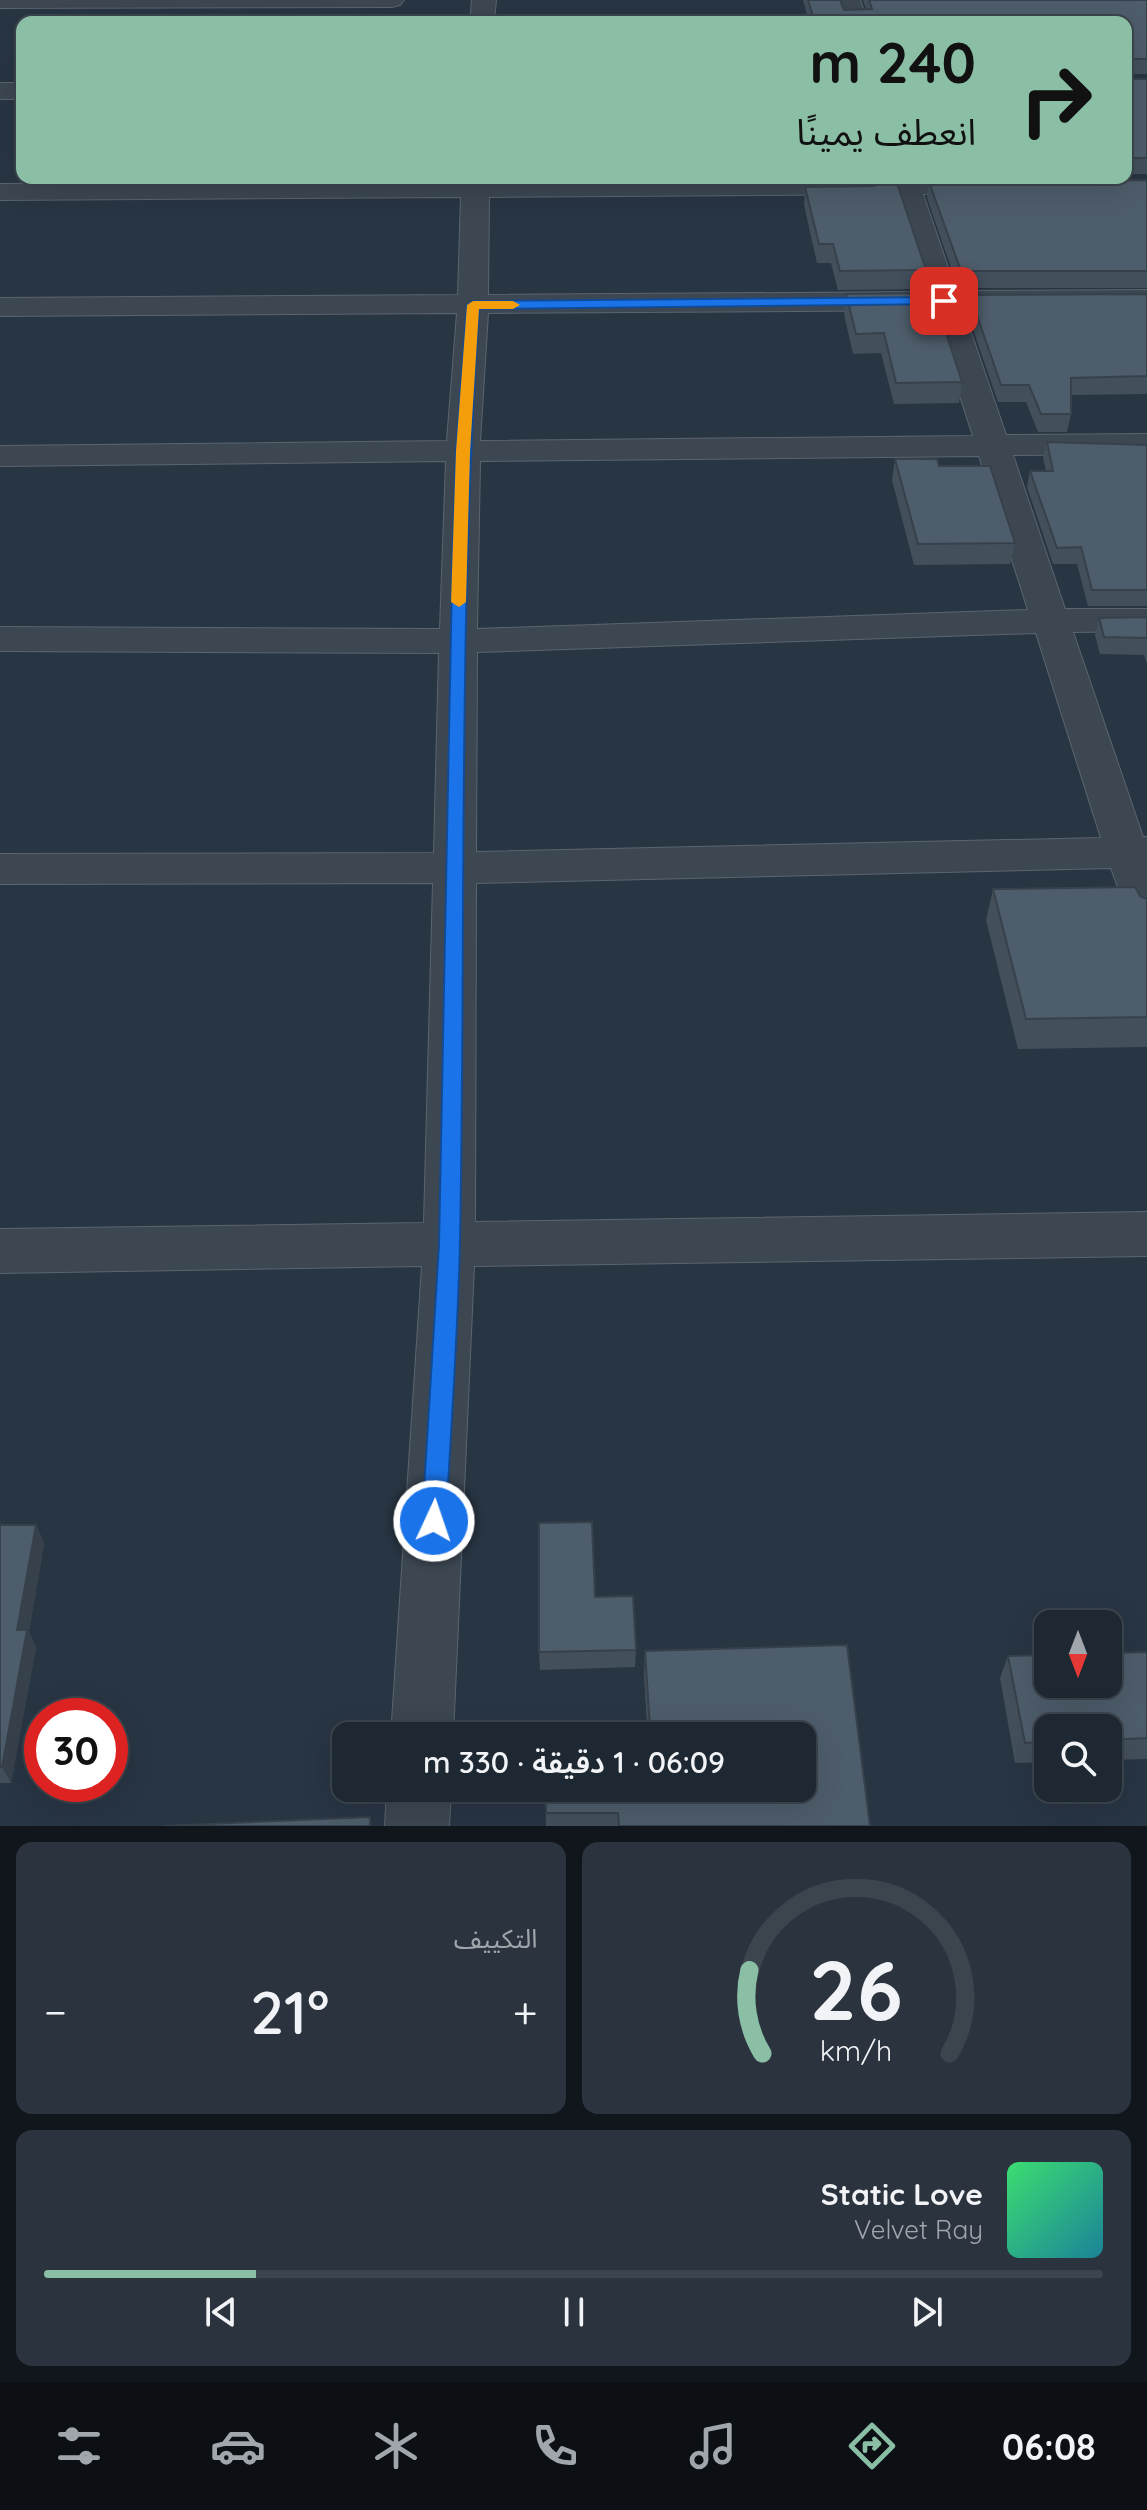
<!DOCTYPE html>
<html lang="ar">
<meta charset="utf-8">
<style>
body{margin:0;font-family:Quicksand,"Noto Sans Arabic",sans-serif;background:#2b343e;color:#f1f3f6;direction:rtl;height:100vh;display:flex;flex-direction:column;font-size:30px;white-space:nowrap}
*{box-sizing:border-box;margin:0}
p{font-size:26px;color:#a1a6ac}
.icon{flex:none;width:44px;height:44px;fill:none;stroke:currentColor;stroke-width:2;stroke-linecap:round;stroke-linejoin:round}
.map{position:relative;height:1826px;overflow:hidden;direction:ltr}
.details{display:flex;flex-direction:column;gap:16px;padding:16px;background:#10161c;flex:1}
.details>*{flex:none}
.banner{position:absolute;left:16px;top:16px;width:1116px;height:168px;border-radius:16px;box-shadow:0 8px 32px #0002,0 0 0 2px #3c444d;direction:rtl;background:#8abfa5;color:#111;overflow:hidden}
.needle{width:52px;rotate:180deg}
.tools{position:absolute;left:1034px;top:1610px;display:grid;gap:16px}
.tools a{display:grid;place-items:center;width:88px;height:88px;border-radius:16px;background:#1e2832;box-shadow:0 8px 32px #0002,0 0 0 2px #3c444d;font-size:40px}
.speed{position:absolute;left:24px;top:1698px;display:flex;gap:16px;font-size:40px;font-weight:700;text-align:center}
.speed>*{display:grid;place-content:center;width:104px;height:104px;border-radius:50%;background:#1e2832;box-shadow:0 8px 32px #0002,0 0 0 2px #3c444d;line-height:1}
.speed .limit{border:12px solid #d22;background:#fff;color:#111}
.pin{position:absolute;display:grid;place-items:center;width:68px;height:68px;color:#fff;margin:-34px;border-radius:16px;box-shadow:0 4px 12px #0006}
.me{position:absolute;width:88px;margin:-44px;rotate:3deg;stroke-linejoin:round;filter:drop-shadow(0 0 6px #0008)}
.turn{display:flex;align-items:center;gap:28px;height:168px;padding:0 24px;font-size:36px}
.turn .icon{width:104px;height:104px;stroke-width:2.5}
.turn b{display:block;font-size:56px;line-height:68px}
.big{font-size:60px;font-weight:600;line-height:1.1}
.details .card{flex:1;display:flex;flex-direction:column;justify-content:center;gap:12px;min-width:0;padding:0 28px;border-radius:16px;background:#2b343e}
.details .dial{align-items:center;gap:0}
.dial svg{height:208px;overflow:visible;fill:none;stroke:#3c444d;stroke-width:7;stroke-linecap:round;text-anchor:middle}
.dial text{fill:#f1f3f6;stroke:none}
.song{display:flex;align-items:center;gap:24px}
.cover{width:96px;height:96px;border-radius:12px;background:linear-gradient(135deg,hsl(140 70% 55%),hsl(190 70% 35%))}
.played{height:8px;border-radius:4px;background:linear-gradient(90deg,#8abfa5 20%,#3c444d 20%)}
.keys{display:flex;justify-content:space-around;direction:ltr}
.heat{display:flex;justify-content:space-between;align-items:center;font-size:44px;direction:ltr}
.details .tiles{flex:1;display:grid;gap:16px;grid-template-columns:1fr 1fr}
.card:last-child{grid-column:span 2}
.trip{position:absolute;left:332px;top:1722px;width:484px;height:80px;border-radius:16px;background:#1e2832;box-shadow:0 8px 32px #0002,0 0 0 2px #3c444d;font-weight:600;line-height:80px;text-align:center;direction:rtl}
.tab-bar{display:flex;height:128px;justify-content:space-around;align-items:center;background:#0c1014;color:#a1a6ac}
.tab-bar .icon{width:56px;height:56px}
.tab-bar .on{color:#8abfa5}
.tab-bar b{font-size:36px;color:#f1f3f6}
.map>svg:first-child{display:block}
</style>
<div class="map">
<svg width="1147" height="1826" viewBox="0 0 1147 1826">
<rect width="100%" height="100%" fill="#283543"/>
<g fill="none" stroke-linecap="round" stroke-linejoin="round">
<!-- minor casing -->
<g stroke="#5b6570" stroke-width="2">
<g id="minor">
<polygon points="0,0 404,0 400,5 392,7 0,8"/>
<polygon points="472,0 496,0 494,22 470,22"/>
<polygon points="836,0 860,0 868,22 844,22"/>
<rect x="0" y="83" width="22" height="16"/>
<path d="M461,178H994L1003,185L999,191L989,193L923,194L956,291L1147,290V308L963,309L1006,435L1147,434V454L1013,455L1065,609H1147V631L1073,632L1143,837H1147V929L1131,924L1111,868L476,883L475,1222L1147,1212V1256L474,1266L453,1736H391L422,1266L0,1273V1229L424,1223L433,883L0,884V854L434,853L439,653L0,651V627L440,629L446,461L0,466V446L447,441L457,313L0,316V298L458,295L461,197L0,200V184L461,180ZM895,194L927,292L488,295L489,197ZM932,310L973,436L480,441L488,313ZM979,456L1028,610L477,629L480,461ZM1036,633L1101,838L476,852L477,652Z"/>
<polygon points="387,1788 451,1788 449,1826 385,1826"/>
</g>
</g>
<!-- minor -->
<use href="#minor" fill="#3c4752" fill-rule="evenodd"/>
</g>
<!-- wall -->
<g fill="#43505c">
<polygon points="803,0 840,0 844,10 866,9 863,0 1147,0 1147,74 1127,74 1127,79 1147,79 1147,174 1126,174 1126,22 809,22"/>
<polygon points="872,180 926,270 923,289 838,290 831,263 817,263 804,205 805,187 871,186"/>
<polygon points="1147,180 1147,288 958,288 927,198 929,182"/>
<polygon points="846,294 962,382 959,403 894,404 881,353 853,354 844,314"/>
<polygon points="1147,294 1147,394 1071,395 1071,414 1067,432 1038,432 1026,402 998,402 967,312 970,295"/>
<polygon points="1047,442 1147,445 1147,606 1088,606 1077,564 1053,564 1027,487 1030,471 1046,471 1043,458"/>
<polygon points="895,459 939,466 1015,543 1010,564 914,565 892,480"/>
<polygon points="1147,617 1147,664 1144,655 1100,654 1095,635 1099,618"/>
<polygon points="993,889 1140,896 1147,899 1147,1047 1018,1049 986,920"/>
<polygon points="0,1525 36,1525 44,1543 29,1632 36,1647 11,1783 0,1783"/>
<polygon points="595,1597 636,1650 635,1667 540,1670 539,1652"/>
<polygon points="645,1651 870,1826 546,1826 545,1788 647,1728 644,1675"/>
<polygon points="1147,1652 1147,1759 1108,1760 1108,1728 1048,1728 1048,1762 1015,1763 1000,1678 1008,1656"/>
</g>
<!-- shaded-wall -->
<polygon fill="#37414b" points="36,1525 44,1543 29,1632 36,1647 11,1783 2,1767 17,1630"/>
<!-- building -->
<g fill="#4e5d6b" stroke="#37414b" stroke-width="2">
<polygon points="808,0 840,0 844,10 872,9 869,0 1147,0 1147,59 1127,59 1127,79 1147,79 1147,158 1126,158 1126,22 825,22 824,16 813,16"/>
<polygon points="872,180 896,180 926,270 840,271 833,244 819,244 805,187 874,186"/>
<polygon points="1147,180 1147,271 961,271 929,182"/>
<polygon points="933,293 962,382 896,383 884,333 856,334 846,294"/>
<polygon points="1147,294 1147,376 1071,378 1071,414 1041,414 1029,385 1001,385 970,295"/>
<polygon points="1047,442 1147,445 1147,590 1092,590 1081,547 1057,548 1030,471 1053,471"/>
<polygon points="895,459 937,459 939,466 990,466 1015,543 918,544"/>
<polygon points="1147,617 1147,638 1104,637 1099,618"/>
<polygon points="1135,887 1140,896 1147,899 1147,1017 1026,1019 993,889"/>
<polygon points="592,1522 595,1597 633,1596 636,1650 539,1652 539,1523"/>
<polygon points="0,1525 36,1525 17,1630 27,1630 2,1767 0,1767"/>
<polygon points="847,1645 870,1826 619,1826 618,1813 546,1813 545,1788 802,1788 802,1736 544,1736 544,1728 650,1728 645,1651"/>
<polygon points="1147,1652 1147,1738 1108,1740 1108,1728 1048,1728 1048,1742 1025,1743 1008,1656 1048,1655 1048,1684 1108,1684 1108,1653"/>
<polygon points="370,1817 370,1826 163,1826"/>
</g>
<!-- route -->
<path fill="#1a73e8" stroke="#114b97" stroke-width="2" d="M944,297L949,299V304L479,309C458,619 466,930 460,1241C458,1334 451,1428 446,1521L442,1529L434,1532L425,1529L422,1521L439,1245L452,578L456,451L467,305L473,301Z"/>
<!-- slow -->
<polygon fill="#f59e0b" points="473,301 513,301 520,305 513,309 479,309 470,451 466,602 459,607 451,602 456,451 467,305"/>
</svg>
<div class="tools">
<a><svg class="needle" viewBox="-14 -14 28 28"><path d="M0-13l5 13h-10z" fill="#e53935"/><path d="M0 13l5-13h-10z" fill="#a1a6ac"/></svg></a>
<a><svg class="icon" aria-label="search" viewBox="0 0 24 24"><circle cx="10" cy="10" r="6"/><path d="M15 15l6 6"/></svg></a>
</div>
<div class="speed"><div class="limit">30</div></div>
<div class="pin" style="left:944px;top:301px;background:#d93025"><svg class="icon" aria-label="arrive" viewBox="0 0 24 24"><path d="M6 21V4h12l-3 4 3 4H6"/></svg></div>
<svg class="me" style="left:434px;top:1521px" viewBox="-20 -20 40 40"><circle r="17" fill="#1a73e8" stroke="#fff" stroke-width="3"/><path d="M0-11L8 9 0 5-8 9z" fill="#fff"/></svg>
<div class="trip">06:09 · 1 دقيقة · 330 m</div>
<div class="banner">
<div class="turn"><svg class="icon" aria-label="right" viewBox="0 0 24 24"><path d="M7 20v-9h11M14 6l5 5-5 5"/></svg><div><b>240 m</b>انعطف يمينًا</div></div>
</div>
</div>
<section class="details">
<div class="tiles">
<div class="card dial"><svg viewBox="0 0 100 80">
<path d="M14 69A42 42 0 1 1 86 69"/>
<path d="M14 69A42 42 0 0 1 9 37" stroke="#8abfa5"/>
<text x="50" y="56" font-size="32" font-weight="700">26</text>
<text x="50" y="72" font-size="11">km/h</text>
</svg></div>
<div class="card"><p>التكييف</p>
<div class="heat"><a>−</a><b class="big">21°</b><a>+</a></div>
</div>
<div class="card">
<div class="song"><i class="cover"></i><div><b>Static Love</b><p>Velvet Ray</p></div></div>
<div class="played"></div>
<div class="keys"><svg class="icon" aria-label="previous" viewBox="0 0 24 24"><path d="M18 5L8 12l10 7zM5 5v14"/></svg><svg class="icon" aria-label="pause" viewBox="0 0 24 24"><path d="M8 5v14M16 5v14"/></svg><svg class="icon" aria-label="next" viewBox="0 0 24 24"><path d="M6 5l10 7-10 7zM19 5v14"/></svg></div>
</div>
</div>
</section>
<nav class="tab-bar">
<b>06:08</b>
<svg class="icon on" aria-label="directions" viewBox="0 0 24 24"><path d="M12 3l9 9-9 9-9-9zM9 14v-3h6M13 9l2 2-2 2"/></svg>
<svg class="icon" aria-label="music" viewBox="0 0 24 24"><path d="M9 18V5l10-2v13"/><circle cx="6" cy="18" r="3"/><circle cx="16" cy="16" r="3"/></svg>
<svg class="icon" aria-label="phone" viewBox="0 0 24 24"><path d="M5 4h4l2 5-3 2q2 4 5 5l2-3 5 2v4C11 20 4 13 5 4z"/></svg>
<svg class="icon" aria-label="climate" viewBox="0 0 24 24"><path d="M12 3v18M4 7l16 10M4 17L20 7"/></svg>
<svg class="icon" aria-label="car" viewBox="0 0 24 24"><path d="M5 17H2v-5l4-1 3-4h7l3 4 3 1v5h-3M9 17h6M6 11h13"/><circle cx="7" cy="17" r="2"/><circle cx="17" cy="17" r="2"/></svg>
<svg class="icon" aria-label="filters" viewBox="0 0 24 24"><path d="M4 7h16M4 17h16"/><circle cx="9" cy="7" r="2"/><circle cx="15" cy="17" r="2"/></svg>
</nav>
